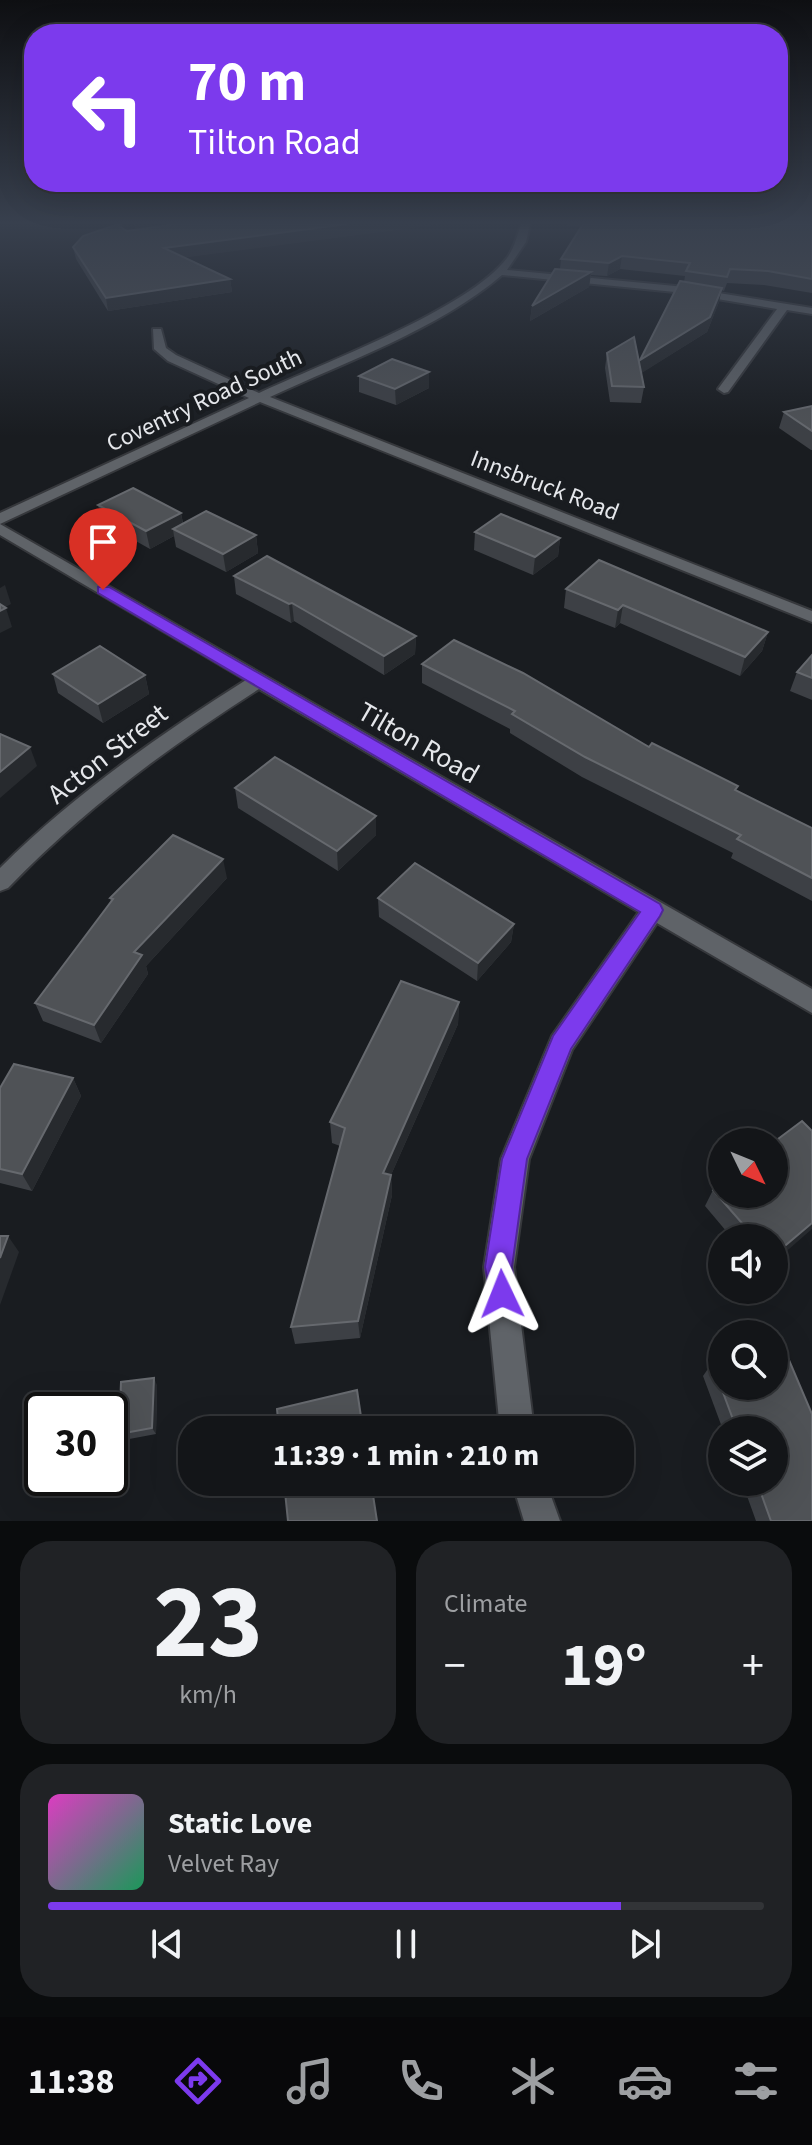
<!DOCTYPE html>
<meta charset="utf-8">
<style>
body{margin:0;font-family:"Source Sans 3",sans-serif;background:#202225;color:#f1f3f6;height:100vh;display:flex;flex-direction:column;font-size:30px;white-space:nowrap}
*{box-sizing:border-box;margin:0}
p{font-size:26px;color:#9d9fa2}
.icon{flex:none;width:44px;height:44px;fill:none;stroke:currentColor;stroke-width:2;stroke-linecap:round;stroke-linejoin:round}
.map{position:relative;height:1521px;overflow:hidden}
.sheet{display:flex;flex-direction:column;gap:20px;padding:20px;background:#0a0c0d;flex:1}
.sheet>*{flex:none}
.top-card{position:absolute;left:24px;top:24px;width:764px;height:168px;border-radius:32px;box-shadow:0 8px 32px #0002,0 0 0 2px #323437;background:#7c3aed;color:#fff;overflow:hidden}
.needle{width:52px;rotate:133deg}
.fabs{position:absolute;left:708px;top:1128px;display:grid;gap:16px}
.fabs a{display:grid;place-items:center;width:80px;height:80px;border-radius:50%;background:#131518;box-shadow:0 8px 32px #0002,0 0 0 2px #323437;font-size:40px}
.speed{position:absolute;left:24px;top:1392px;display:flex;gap:16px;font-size:40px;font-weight:700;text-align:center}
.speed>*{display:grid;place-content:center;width:104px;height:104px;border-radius:50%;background:#131518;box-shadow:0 8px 32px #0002,0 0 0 2px #323437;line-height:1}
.speed .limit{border:4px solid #111;border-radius:12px;background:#fff;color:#111}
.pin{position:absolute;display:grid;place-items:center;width:68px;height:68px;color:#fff;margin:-82px -34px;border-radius:50% 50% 50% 0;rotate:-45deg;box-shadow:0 0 8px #0007}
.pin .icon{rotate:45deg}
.me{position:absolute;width:88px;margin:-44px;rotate:358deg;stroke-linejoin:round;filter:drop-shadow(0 0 6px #0008)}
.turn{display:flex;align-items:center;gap:28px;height:168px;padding:0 32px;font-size:36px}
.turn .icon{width:104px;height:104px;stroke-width:2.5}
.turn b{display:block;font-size:56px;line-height:68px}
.big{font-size:60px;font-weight:700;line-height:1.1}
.sheet .tile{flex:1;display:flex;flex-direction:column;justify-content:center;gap:12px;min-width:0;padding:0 28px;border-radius:32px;background:#202225}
.sheet .dial{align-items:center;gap:0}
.dial b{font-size:104px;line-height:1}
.song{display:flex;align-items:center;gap:24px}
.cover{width:96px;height:96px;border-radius:12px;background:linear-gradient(135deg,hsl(310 70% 55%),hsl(150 70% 35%))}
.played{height:8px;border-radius:4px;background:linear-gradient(90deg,#7c3aed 80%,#323437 80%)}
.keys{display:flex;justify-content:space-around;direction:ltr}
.heat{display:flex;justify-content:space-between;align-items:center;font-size:44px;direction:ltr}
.sheet .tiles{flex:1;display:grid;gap:20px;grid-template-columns:1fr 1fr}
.tile:last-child{grid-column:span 2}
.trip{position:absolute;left:178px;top:1416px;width:456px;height:80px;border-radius:32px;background:#131518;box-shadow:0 8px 32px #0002,0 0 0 2px #323437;font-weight:700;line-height:80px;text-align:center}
.dock{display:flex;height:128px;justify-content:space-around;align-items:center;background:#08080a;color:#9d9fa2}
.dock .icon{width:56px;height:56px}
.dock .current{color:#7c3aed}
.dock b{font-size:36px;color:#f1f3f6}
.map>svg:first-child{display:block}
</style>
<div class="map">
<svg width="812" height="1521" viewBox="0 0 812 1521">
<rect width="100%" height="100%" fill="#191c20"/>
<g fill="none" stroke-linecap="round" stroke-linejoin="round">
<!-- minor casing -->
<g stroke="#36383c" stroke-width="4">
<g id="minor">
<path d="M521,224H530L526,242L507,270L675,286L812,308V314L787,310L728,392L724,393L718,389L777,309L675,292L502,275C439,329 345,362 270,397L812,611V622L260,402L0,524V513L249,398L168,361L154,349L153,329H161L166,348L176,355L259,393C321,364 469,309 507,258C515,247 517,236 521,224Z"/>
<path d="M0,524L812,989V1013L657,923L572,1050L529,1159L514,1267L534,1430H500L484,1267L501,1159L552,1036L639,912L259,689C168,747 83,810 8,888L0,891V868C74,794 158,736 246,680L0,535Z"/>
<polygon points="512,1482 546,1482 560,1521 524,1521"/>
</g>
</g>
<!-- minor -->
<use href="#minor" fill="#5f6368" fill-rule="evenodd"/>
</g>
<!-- wall -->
<g fill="#3d4045">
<polygon points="118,224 122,224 123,228 127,231 136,230 134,224 441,224 185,257 230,279 232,292 108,311 76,259 73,247"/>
<polygon points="567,224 812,224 812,293 764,285 727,283 724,291 721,290 719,302 707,332 641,373 644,387 641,403 610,402 605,368 607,353 639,364 640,360 684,282 685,276 620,269 607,276 591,275 589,287 530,321 532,306 560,269 561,259 581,227 567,226"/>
<polygon points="429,372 429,388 396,405 359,392 359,376"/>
<polygon points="812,406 812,450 811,450 779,428 784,412"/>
<polygon points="98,505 181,513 183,523 256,535 258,553 226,572 176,547 174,536 150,549 102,522"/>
<polygon points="475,532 560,538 558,556 533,575 474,550"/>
<polygon points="234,576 416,636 415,654 384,675 294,621 291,623 236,594"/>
<polygon points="566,589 768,632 762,651 740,676 620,623 615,628 564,608"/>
<polygon points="812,655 812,700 790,691 797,672"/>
<polygon points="422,664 649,747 812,828 812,901 731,858 733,853 582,777 510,733 510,729 422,683"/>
<polygon points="53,674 145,675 149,694 103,723 58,693"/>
<polygon points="235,788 376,816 376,835 338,871 238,808"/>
<polygon points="227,878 146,966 148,974 101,1043 43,1021 35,1003 111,902 110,898"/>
<polygon points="378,898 514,924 511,942 477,981 379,917"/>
<polygon points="459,1002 458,1024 391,1175 392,1195 360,1338 295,1344 291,1327 340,1146 332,1143 330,1122"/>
<polygon points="73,1078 81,1096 32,1191 0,1183 0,1088"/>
<polygon points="713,1190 774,1238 732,1238 705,1206"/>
<polygon points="783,1346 812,1414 812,1521 756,1521 742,1482 774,1482 774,1430 723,1430 703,1376 712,1363 722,1360 722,1386 774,1386 774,1348"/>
<polygon points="157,1385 156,1434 124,1440 119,1434"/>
</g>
<!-- shaded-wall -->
<g fill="#272a2e">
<polygon points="135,224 202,224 137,232"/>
<polygon points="347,224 441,224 166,260 164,248"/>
<polygon points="622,256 620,269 607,276 609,263"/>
<polygon points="591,272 589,287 530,321 532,306"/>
<polygon points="230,279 232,292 108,311 106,298"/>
<polygon points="722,288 719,302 707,332 637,376 640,360"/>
<polygon points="429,372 429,388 396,405 395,389"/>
<polygon points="181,513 184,531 173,529 174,536 150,549 146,531"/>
<polygon points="256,535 258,553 226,572 223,554"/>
<polygon points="560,538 558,556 533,575 535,557"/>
<polygon points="5,585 11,604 0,610 0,588"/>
<polygon points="292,603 294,621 291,623 289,604"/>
<polygon points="623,605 620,623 615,628 618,610"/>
<polygon points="6,608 12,627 0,633 0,611"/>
<polygon points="768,632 762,651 740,676 745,657"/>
<polygon points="416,636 415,654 384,675 384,656"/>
<polygon points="145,675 149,694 103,723 98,704"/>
<polygon points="30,747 37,766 0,798 0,772"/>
<polygon points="376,816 376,835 338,871 337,851"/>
<polygon points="223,859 227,878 146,966 148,974 101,1043 94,1025 134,952"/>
<polygon points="514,924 511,942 477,981 478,963"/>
<polygon points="459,1002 458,1024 391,1175 392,1195 360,1338 358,1321 383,1173"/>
<polygon points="73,1078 81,1096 32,1191 22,1174"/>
<polygon points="812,1223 812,1229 774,1262 774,1255"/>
<polygon points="8,1236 19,1252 0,1305 0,1258"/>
<polygon points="154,1378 157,1385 156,1434 152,1428"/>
</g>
<!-- building -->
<g fill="#4f5256" stroke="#66696e" stroke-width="2">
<polygon points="118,224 121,224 119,226 127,231 176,224 347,224 164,248 230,279 106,298 73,247 83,236"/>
<polygon points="583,224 812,224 812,279 768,271 730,269 727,277 686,271 690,263 622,256 609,263 561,259"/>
<polygon points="555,269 591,272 532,306"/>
<polygon points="680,281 722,288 710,317 640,360"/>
<polygon points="634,337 644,387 612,386 607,353"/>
<polygon points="392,359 429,372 395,389 359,376"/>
<polygon points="812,406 812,431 784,412"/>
<polygon points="133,488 181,513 146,531 98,505"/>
<polygon points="206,511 256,535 223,554 173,529"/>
<polygon points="501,514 560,538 535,557 475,532"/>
<polygon points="267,556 416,636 384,656 292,603 289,604 234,576"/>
<polygon points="599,560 768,632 745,657 623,605 618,610 566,589"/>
<polygon points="0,604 6,608 0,611"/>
<polygon points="454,640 523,673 649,747 652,743 738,786 735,790 812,828 812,878 737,839 741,835 585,757 512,714 515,711 422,664"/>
<polygon points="100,646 145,675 98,704 53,674"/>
<polygon points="812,655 812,678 797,672"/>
<polygon points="0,734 30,747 0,772"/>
<polygon points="275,757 376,816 337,851 235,788"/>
<polygon points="173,835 223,859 134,952 142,955 94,1025 35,1003 113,899 110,898"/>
<polygon points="415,863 514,924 478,963 378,898"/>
<polygon points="401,981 459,1002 383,1173 391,1175 358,1321 291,1327 345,1128 330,1122"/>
<polygon points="14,1064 73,1078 22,1174 0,1169 0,1088"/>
<polygon points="802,1121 812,1131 812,1223 774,1255 774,1238 755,1238 713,1190 722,1182 722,1194 774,1194 774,1142"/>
<polygon points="0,1236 8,1236 0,1258"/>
<polygon points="783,1346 812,1414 812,1521 771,1521 757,1482 774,1482 774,1430 737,1430 712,1363 722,1360 722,1386 774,1386 774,1348"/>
<polygon points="154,1378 152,1428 119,1434 121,1382"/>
<polygon points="357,1390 363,1430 279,1430 277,1409"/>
<polygon points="284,1482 371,1482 377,1521 288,1521"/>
</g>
<!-- sky -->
<linearGradient id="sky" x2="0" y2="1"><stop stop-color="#0e0f12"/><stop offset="0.51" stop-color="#38404e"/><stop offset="1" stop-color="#38404e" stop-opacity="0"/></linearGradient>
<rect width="812" height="437" fill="url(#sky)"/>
<!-- route -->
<polygon fill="#7c3aed" stroke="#51269a" stroke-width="2" points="98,587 109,587 660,904 663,910 660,916 571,1049 527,1159 512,1267 516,1294 512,1304 502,1308 492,1304 485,1267 502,1159 553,1036 640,912 98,593"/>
<g text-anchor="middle" stroke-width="8" stroke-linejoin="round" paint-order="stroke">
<!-- far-street labels -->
<g font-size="24" fill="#e5e7eb" stroke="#191c20">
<text transform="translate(204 400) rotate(-25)" y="8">Coventry Road South</text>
<text transform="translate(545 485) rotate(21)" y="8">Innsbruck Road</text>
</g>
<!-- street labels -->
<g font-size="28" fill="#e5e7eb" stroke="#191c20">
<text transform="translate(419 742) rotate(30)" y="10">Tilton Road</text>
<text transform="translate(107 753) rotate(-38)" y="10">Acton Street</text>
</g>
</g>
</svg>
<div class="fabs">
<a><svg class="needle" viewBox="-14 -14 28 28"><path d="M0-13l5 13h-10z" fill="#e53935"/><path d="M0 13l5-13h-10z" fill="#9d9fa2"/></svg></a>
<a><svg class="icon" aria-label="sound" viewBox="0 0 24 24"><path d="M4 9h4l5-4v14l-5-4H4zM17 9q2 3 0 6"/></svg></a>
<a><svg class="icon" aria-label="search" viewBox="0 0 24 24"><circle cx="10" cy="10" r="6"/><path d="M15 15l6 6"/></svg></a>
<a><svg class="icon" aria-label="layers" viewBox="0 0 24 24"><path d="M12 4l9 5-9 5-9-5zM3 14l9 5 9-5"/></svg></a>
</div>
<div class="speed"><div class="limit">30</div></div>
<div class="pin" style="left:103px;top:590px;background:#d93025"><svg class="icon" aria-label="arrive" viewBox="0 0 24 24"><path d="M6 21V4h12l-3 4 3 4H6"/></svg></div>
<svg class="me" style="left:502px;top:1294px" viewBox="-20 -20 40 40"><path d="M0-17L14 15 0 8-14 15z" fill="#7c3aed" stroke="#fff" stroke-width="4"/></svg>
<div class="trip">11:39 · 1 min · 210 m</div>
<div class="top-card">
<div class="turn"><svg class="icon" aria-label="left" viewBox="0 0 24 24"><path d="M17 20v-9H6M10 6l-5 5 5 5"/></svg><div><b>70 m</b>Tilton Road</div></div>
</div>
</div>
<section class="sheet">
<div class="tiles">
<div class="tile dial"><b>23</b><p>km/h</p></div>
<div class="tile"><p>Climate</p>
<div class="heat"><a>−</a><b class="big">19°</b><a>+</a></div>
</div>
<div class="tile">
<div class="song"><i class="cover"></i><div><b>Static Love</b><p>Velvet Ray</p></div></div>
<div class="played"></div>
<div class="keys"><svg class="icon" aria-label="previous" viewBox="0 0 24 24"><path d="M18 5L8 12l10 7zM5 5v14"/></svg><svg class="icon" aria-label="pause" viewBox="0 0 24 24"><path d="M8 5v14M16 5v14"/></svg><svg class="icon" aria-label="next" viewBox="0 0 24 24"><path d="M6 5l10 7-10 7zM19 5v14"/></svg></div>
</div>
</div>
</section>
<nav class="dock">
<b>11:38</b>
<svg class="icon current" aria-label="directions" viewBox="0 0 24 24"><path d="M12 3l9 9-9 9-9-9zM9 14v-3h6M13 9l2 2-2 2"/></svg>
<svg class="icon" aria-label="music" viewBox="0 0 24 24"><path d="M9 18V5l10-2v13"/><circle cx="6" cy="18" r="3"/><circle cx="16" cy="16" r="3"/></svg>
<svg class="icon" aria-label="phone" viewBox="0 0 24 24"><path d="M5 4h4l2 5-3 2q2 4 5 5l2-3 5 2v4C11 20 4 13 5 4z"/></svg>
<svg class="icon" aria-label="climate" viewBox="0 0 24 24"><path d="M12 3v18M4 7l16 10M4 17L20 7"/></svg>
<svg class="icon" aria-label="car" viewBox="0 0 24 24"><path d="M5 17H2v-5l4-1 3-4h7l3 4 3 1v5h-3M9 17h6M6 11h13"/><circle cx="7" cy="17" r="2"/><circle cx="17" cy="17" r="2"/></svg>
<svg class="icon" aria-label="filters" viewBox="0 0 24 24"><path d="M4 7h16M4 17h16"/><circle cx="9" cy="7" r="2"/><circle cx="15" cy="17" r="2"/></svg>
</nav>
